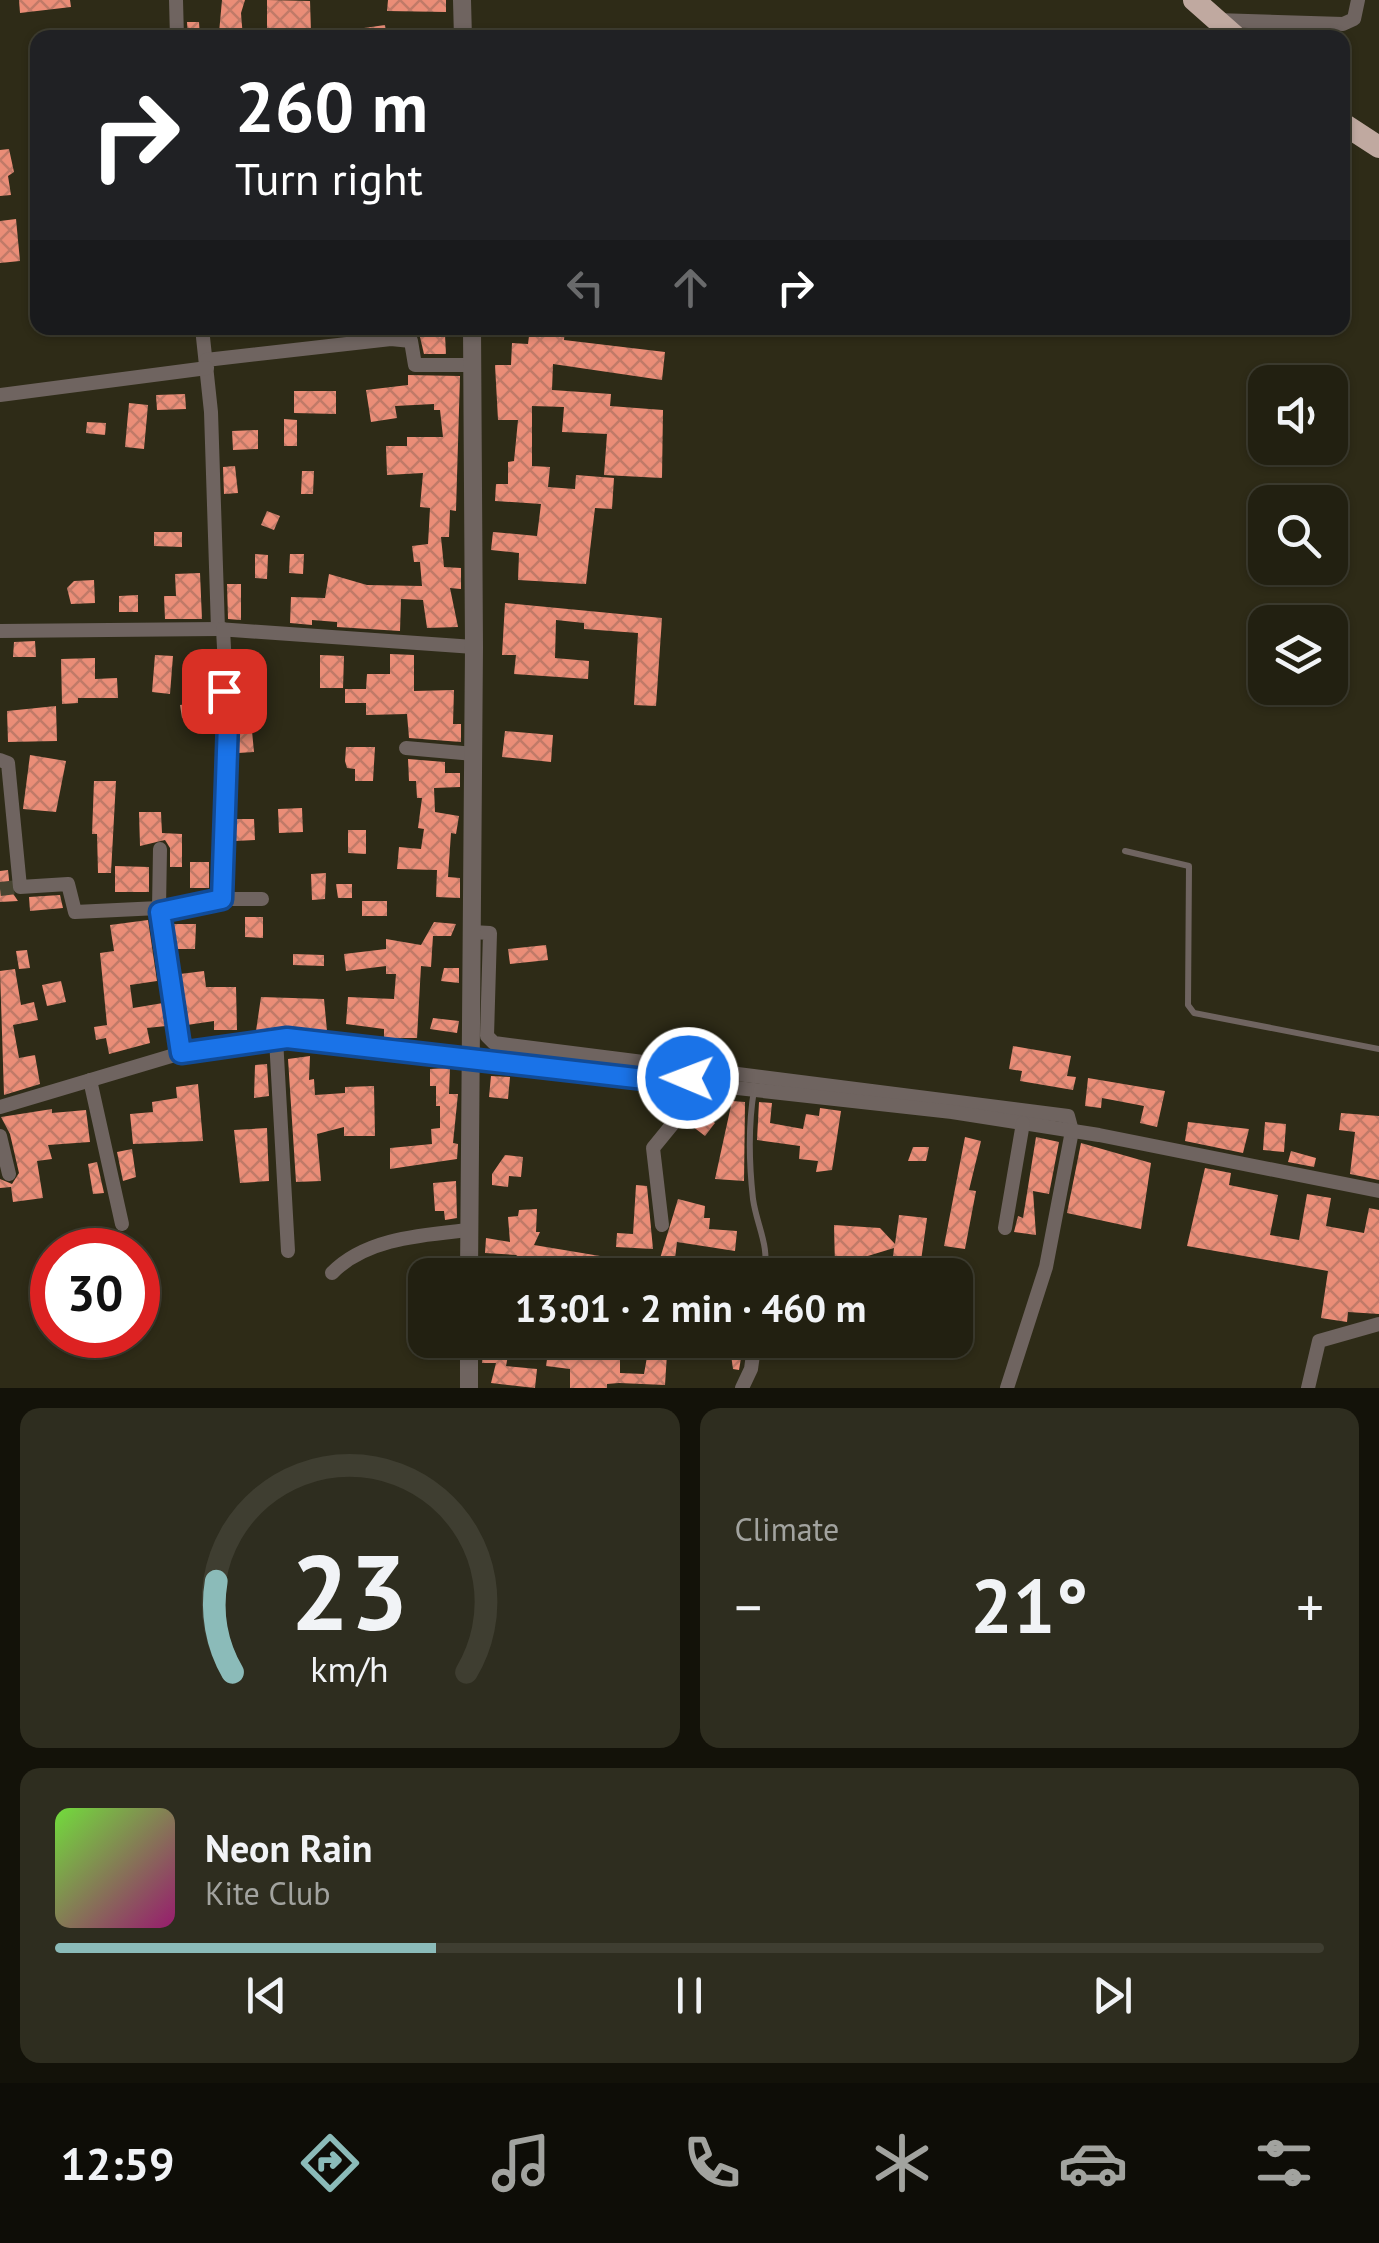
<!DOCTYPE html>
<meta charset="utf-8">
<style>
body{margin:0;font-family:"PT Sans",sans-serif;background:#2e2d1f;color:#f1f3f6;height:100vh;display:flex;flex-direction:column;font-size:38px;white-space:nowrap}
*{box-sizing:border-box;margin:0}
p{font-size:32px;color:#a2a39f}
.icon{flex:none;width:55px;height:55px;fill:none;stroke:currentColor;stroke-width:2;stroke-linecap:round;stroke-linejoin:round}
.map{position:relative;height:1388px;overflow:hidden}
.panel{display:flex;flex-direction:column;gap:20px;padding:20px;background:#131209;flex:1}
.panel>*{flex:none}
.guide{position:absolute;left:30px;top:30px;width:1320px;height:305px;border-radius:20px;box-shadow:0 2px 8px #0004,0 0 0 2px #3f3e31;background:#202124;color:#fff;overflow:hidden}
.buttons{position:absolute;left:1248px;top:365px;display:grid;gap:20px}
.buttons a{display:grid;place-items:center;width:100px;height:100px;border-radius:20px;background:#222011;box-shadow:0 2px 8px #0004,0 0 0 2px #3f3e31;font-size:50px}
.speed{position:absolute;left:30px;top:1228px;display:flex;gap:20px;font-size:50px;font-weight:700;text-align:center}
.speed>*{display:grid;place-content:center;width:130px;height:130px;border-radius:50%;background:#222011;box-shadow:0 2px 8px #0004,0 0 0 2px #3f3e31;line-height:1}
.speed .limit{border:15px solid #d22;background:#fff;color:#111}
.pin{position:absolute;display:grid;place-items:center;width:85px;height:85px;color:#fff;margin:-42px;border-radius:20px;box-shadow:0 5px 15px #0006}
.me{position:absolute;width:110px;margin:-55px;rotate:271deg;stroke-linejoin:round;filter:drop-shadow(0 0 8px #0008)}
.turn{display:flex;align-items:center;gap:35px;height:210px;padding:0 40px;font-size:45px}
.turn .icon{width:130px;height:130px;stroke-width:2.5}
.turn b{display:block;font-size:70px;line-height:85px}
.lanes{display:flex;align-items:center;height:95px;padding:0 40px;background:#0003;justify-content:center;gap:50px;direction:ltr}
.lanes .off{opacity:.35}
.big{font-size:75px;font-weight:700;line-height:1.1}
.panel .tile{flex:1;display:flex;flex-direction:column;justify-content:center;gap:15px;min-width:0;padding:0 35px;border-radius:20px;background:#2e2d1f}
.panel .dial{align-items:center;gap:0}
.dial svg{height:260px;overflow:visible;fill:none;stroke:#3f3e31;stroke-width:7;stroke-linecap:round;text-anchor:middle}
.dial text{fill:#f1f3f6;stroke:none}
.song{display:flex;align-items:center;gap:30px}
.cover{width:120px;height:120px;border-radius:15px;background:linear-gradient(135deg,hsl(100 70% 55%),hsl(320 70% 35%))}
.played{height:10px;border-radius:5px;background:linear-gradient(90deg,#8bbbb9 30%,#3f3e31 30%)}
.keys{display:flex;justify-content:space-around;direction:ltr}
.heat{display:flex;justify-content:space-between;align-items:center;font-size:55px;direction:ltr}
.panel .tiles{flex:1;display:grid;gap:20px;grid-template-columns:1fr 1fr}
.tile:last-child{grid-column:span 2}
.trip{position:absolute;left:408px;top:1258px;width:565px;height:100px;border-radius:20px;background:#222011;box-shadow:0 2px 8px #0004,0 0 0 2px #3f3e31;font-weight:700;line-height:100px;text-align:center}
.tab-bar{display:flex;height:160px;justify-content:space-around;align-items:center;background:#0e0d07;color:#a2a39f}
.tab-bar .icon{width:70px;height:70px}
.tab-bar .selected{color:#8bbbb9}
.tab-bar b{font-size:45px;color:#f1f3f6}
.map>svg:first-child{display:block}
</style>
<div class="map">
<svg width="1379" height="1388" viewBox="0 0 1379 1388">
<defs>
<pattern id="building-cross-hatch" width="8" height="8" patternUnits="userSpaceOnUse" patternTransform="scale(2.5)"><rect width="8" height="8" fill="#ea8d77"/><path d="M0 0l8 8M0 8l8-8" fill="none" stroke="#c07a68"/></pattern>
</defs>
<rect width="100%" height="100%" fill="#2e2b17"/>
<!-- building -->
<g fill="url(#building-cross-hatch)">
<polygon points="19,0 70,0 71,7 20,13"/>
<polygon points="222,0 245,0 241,13 243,38 225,38 225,32 219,33"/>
<polygon points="267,0 310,1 311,32 267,33"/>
<polygon points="388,0 446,0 446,12 387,11"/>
<polygon points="187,22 199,22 200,38 188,38"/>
<polygon points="385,25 387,38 365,38 364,28"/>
<polygon points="9,149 14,172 8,176 11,195 0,196 0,150"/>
<polygon points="16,219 20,261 0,263 0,221"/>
<polygon points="530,328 565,328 564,340 665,352 662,380 553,364 552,390 611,394 610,406 663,410 662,478 604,475 607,434 562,432 564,407 532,406 532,466 550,467 548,487 575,489 576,475 614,478 612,509 595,508 586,584 518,580 519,553 491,550 493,532 537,536 541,504 495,501 496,484 508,484 508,462 514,461 518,420 498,420 495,365 511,365 512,343 528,344"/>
<polygon points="445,335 446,354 424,354 420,337"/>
<polygon points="408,375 460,376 456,511 450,510 449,537 441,537 444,567 461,568 461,589 450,588 458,627 427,628 423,600 401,599 400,631 337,627 337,622 312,620 312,625 290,623 291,597 325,598 329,574 367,585 422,586 420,562 414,562 412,546 428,544 430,508 420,507 423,473 387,475 386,446 407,446 407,437 443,437 440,410 434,410 434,404 395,406 397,418 371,422 366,390 408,385"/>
<polygon points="294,391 336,391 336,414 294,413"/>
<polygon points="185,394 186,409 157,410 156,395"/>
<polygon points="129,403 148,405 144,449 125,447"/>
<polygon points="284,419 297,420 297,446 284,446"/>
<polygon points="87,422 106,423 105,435 86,433"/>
<polygon points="258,430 258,449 233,450 232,431"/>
<polygon points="235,466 238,493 224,494 223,467"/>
<polygon points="302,471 314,471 313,494 301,494"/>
<polygon points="267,511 280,516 274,530 261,525"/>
<polygon points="154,532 182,532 182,547 154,546"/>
<polygon points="255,554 268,555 267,579 255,578"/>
<polygon points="290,554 304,554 303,574 289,573"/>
<polygon points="200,573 202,619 165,619 164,596 176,596 175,574"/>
<polygon points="94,580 95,603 71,604 67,588 74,581"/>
<polygon points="227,584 241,584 241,620 228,619"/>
<polygon points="138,595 138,612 119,612 119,596"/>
<polygon points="505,603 662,618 656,706 634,705 638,633 584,629 584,623 556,620 555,658 589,661 588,679 514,674 516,655 502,655"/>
<polygon points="35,641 36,657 13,657 14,642"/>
<polygon points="390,654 414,655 414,691 454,690 453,724 461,724 461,742 409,738 407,714 366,715 366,703 345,703 345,689 366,689 367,674 390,674"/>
<polygon points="155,655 173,656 170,694 152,692"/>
<polygon points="320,655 344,656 343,688 320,688"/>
<polygon points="95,658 95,679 117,678 118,698 78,698 78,703 62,704 61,659"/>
<polygon points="236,673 247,673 247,681 256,681 257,695 262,695 262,710 250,710 254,752 238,753"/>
<polygon points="195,703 197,715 182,718 180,705"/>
<polygon points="56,706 57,741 8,742 7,711"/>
<polygon points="505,731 553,735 551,762 502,757"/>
<polygon points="346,747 375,747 373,781 355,781 355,769 347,768 345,761"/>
<polygon points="30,755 66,761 56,812 23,809"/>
<polygon points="408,759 445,762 445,773 460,773 460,787 434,788 435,812 459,816 456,834 451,833 448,877 460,878 460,898 436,897 437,870 397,869 399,847 421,849 424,829 418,828 422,798 417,798 416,781 409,781"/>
<polygon points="94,781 116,781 111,873 98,873 97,834 92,834"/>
<polygon points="302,808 303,832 279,833 278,809"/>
<polygon points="139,812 161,812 162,833 182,834 182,867 170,867 170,848 165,840 140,846"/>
<polygon points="235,819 254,819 255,840 235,841"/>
<polygon points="348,830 366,830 366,854 348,853"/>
<rect x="190" y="862" width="19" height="26"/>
<polygon points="115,866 149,867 149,892 115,892"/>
<polygon points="8,870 10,889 18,901 0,902 0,871"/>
<polygon points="326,873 325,899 312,900 311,874"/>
<polygon points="336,884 352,884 352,898 338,898"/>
<polygon points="60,895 63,908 30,911 29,897"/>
<rect x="362" y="901" width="25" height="15"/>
<polygon points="245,917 263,917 263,938 245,937"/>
<polygon points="148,920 157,981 130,985 133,1008 163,1003 166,1026 147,1028 150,1043 109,1054 106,1038 96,1040 94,1027 107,1025 100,953 114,951 110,925"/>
<polygon points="434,922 456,924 451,936 433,936 431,967 421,966 417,1038 384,1038 384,1029 346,1024 348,997 394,999 396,974 386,974 386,966 346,971 344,954 386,949 386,939 421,945"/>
<polygon points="172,924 196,924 195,949 176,949"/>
<polygon points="546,945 548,960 510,964 508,949"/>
<polygon points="27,950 30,968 19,969 16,951"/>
<polygon points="293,954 324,955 324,966 293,965"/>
<polygon points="444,968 459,968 459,983 441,981"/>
<polygon points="15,969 21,1005 34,1002 38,1020 13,1025 19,1058 35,1055 40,1084 4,1095 0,971"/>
<polygon points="204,971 206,987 236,987 237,1030 214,1030 214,1021 187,1025 180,974"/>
<polygon points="61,981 66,1002 47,1006 42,985"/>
<polygon points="261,997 324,999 327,1031 288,1027 256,1031"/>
<polygon points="433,1018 459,1021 457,1033 430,1029"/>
<polygon points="674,1034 687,1041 687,1057 673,1055"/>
<polygon points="1013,1046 1071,1056 1067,1076 1076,1077 1073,1090 1020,1081 1022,1071 1009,1069"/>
<polygon points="310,1056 309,1080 314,1079 315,1095 345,1093 345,1087 374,1086 375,1136 344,1136 344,1127 317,1134 321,1181 296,1182 288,1059"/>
<polygon points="267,1064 269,1096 254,1098 255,1065"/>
<polygon points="450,1068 449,1094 458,1094 453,1143 458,1144 457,1159 390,1169 390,1148 432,1144 431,1129 440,1128 440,1106 436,1106 436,1086 430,1086 430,1069"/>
<polygon points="491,1076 510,1077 508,1099 489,1097"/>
<polygon points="1088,1078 1165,1091 1157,1127 1140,1123 1144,1106 1102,1098 1101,1108 1085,1106"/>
<polygon points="198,1084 203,1141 133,1144 130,1114 153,1112 152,1102 177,1098 176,1087"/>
<polygon points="662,1090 675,1092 670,1110 667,1114 648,1110 650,1100 661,1096"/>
<polygon points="732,1101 745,1102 744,1181 715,1179"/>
<polygon points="759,1102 772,1103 770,1123 803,1129 806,1114 819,1116 820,1108 841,1111 832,1170 816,1172 818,1161 799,1159 800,1146 757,1140"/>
<polygon points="52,1109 52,1113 86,1110 90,1142 48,1145 52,1159 37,1161 43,1198 13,1202 11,1187 0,1188 0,1179 12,1184 19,1173 10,1134 1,1117"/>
<polygon points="702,1113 715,1123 705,1136 692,1126"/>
<polygon points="1341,1113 1379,1116 1379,1180 1350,1174 1355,1132 1339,1130"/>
<polygon points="1188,1122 1249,1129 1243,1153 1185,1141"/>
<polygon points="1265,1122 1286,1124 1284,1152 1263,1150"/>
<polygon points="267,1128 269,1181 240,1183 234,1130"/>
<polygon points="965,1137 981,1141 969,1190 976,1191 965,1249 944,1246"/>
<polygon points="1036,1137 1059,1142 1049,1194 1033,1191 1036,1235 1014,1232 1018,1216 1023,1218"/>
<polygon points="1081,1143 1151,1163 1141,1229 1067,1213"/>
<polygon points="913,1147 929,1147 926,1161 908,1161"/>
<polygon points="132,1149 136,1177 123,1181 117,1152"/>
<polygon points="1291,1151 1316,1158 1314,1167 1288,1162"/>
<polygon points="505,1155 523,1157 521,1177 509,1176 508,1187 492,1185 492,1174"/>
<polygon points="97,1162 104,1193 93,1194 88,1164"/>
<polygon points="1205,1168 1231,1173 1229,1185 1278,1195 1270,1235 1299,1240 1307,1194 1331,1198 1326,1226 1364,1233 1369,1208 1379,1210 1379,1314 1348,1312 1347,1322 1321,1318 1328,1271 1187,1246"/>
<polygon points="456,1181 457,1218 445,1220 444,1211 435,1211 433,1183"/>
<polygon points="636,1185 647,1186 653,1249 616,1247 617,1233 633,1234"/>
<polygon points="678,1199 705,1206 704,1218 710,1218 709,1229 737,1231 735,1251 677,1242 673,1275 655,1275"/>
<polygon points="537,1209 536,1232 540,1232 534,1245 600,1256 598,1275 521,1275 521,1259 516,1255 485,1253 486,1238 510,1242 508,1217 518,1216 519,1210"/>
<polygon points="899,1215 927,1218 919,1275 891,1275 894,1248 835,1266 834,1225 880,1228 895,1244"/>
<polygon points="484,1340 511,1340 506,1366 537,1369 535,1388 491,1383 496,1363 482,1363"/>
<polygon points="550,1340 619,1340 611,1356 620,1356 620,1373 644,1374 650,1340 707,1340 705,1356 667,1354 665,1385 619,1383 607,1384 607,1388 570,1388 570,1369 546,1366"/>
<polygon points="729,1340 744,1340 739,1370 733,1369"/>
</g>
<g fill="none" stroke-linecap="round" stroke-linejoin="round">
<!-- minor-tunnel -->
<polyline stroke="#474431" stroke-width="14" stroke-dasharray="14 7" stroke-linecap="butt" points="0,889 17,887"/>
<!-- service -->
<g stroke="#6f6460" stroke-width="6">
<polyline points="1125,851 1189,866 1188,1005 1194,1013 1379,1049"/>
<path d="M754,1090C748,1126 749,1163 753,1199C757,1227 770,1245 764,1275"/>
</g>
<!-- minor -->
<g stroke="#6f6460" stroke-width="14">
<polyline points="176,0 177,38"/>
<polyline points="1216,20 1343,24 1354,19 1358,0"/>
<polyline points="202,328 211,412 218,629 474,647"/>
<polyline points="206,360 391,339 411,341 415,365 474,365"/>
<polyline points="0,395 207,368"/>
<polyline points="0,631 218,629"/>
<polyline points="406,748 474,754"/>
<polyline points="0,760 8,763 20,887 68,884 75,912 159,908"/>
<polyline points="160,849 159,908 181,1053"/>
<polyline points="222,899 228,722 223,629"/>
<polyline points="160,912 215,899 262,899"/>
<polyline points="472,932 490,933 487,1036 494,1043 1068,1116 1072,1131 1046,1267 1007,1388"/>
<polyline points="276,1039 288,1251"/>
<polyline points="90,1080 122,1224"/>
<polyline points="0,1107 188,1051 287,1038 952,1112 1099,1135 1379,1191"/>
<polyline points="0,1136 9,1174"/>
<polyline points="662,1225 653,1148 680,1115 689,1077"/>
<polyline points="1005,1228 1023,1123"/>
<path d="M332,1273C366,1238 423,1235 469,1230"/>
<polyline points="742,1388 751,1369 755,1340"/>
<polyline points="1308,1388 1319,1341 1379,1324"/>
</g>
<!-- tertiary -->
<g stroke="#6f6460" stroke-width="18">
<polyline points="462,0 463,38"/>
<polyline points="469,1275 474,647 472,328"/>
<polyline points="469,1388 469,1340"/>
</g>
<!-- trunk -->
<g stroke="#c0a9a0" stroke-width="22">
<polyline points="1194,0 1237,38"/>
<polyline points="1342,123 1379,147"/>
</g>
</g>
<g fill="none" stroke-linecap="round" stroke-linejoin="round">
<!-- route casing -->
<g stroke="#114b97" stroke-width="25">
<polyline id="route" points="224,691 228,722 222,899 160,912 181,1053 287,1038 688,1084 688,1078"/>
</g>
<!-- route -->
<use href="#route" stroke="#1a73e8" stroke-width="18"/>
</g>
</svg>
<div class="buttons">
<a><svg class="icon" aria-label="sound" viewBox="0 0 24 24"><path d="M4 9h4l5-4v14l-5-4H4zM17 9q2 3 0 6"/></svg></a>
<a><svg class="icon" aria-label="search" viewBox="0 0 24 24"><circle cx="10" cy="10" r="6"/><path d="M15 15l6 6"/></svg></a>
<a><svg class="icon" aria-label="layers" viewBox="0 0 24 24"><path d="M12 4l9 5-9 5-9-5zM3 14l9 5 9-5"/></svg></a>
</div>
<div class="speed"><div class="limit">30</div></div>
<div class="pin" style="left:224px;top:691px;background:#d93025"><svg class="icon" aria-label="arrive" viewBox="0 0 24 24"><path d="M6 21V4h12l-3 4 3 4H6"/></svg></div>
<svg class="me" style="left:688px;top:1078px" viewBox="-20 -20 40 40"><circle r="17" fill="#1a73e8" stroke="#fff" stroke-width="3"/><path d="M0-11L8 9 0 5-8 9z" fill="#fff"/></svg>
<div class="trip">13:01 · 2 min · 460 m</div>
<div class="guide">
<div class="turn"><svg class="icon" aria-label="right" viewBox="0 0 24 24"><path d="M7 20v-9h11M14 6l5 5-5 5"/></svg><div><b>260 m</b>Turn right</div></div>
<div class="lanes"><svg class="icon off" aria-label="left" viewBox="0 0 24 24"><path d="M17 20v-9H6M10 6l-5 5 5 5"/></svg><svg class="icon off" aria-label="ahead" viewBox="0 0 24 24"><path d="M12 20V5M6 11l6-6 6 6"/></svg><svg class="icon" aria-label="right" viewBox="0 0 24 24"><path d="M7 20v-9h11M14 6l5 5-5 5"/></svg></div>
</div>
</div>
<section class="panel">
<div class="tiles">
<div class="tile dial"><svg viewBox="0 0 100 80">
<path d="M14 69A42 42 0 1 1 86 69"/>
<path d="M14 69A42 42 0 0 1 9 41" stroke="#8bbbb9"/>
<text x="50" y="56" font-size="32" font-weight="700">23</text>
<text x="50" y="72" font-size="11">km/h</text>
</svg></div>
<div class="tile"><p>Climate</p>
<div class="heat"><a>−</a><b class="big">21°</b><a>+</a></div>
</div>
<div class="tile">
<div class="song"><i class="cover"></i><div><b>Neon Rain</b><p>Kite Club</p></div></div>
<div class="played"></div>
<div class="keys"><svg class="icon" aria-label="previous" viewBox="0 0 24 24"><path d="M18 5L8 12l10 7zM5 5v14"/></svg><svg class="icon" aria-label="pause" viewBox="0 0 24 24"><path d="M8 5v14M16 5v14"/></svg><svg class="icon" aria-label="next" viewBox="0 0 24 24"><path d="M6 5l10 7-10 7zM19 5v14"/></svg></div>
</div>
</div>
</section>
<nav class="tab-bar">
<b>12:59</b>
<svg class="icon selected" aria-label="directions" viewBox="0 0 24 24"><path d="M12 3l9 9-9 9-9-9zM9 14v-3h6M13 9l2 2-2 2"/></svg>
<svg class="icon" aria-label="music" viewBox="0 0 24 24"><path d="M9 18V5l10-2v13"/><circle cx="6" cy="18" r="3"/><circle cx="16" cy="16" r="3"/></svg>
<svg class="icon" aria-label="phone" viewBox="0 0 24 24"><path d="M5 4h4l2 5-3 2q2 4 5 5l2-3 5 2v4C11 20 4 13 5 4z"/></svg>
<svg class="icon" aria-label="climate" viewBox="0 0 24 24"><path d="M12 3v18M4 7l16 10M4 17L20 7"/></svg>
<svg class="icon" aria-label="car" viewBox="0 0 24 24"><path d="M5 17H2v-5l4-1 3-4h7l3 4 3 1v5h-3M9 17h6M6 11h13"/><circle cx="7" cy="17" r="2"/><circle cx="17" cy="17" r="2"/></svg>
<svg class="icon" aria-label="filters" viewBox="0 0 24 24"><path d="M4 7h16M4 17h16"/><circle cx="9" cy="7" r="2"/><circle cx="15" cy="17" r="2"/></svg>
</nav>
